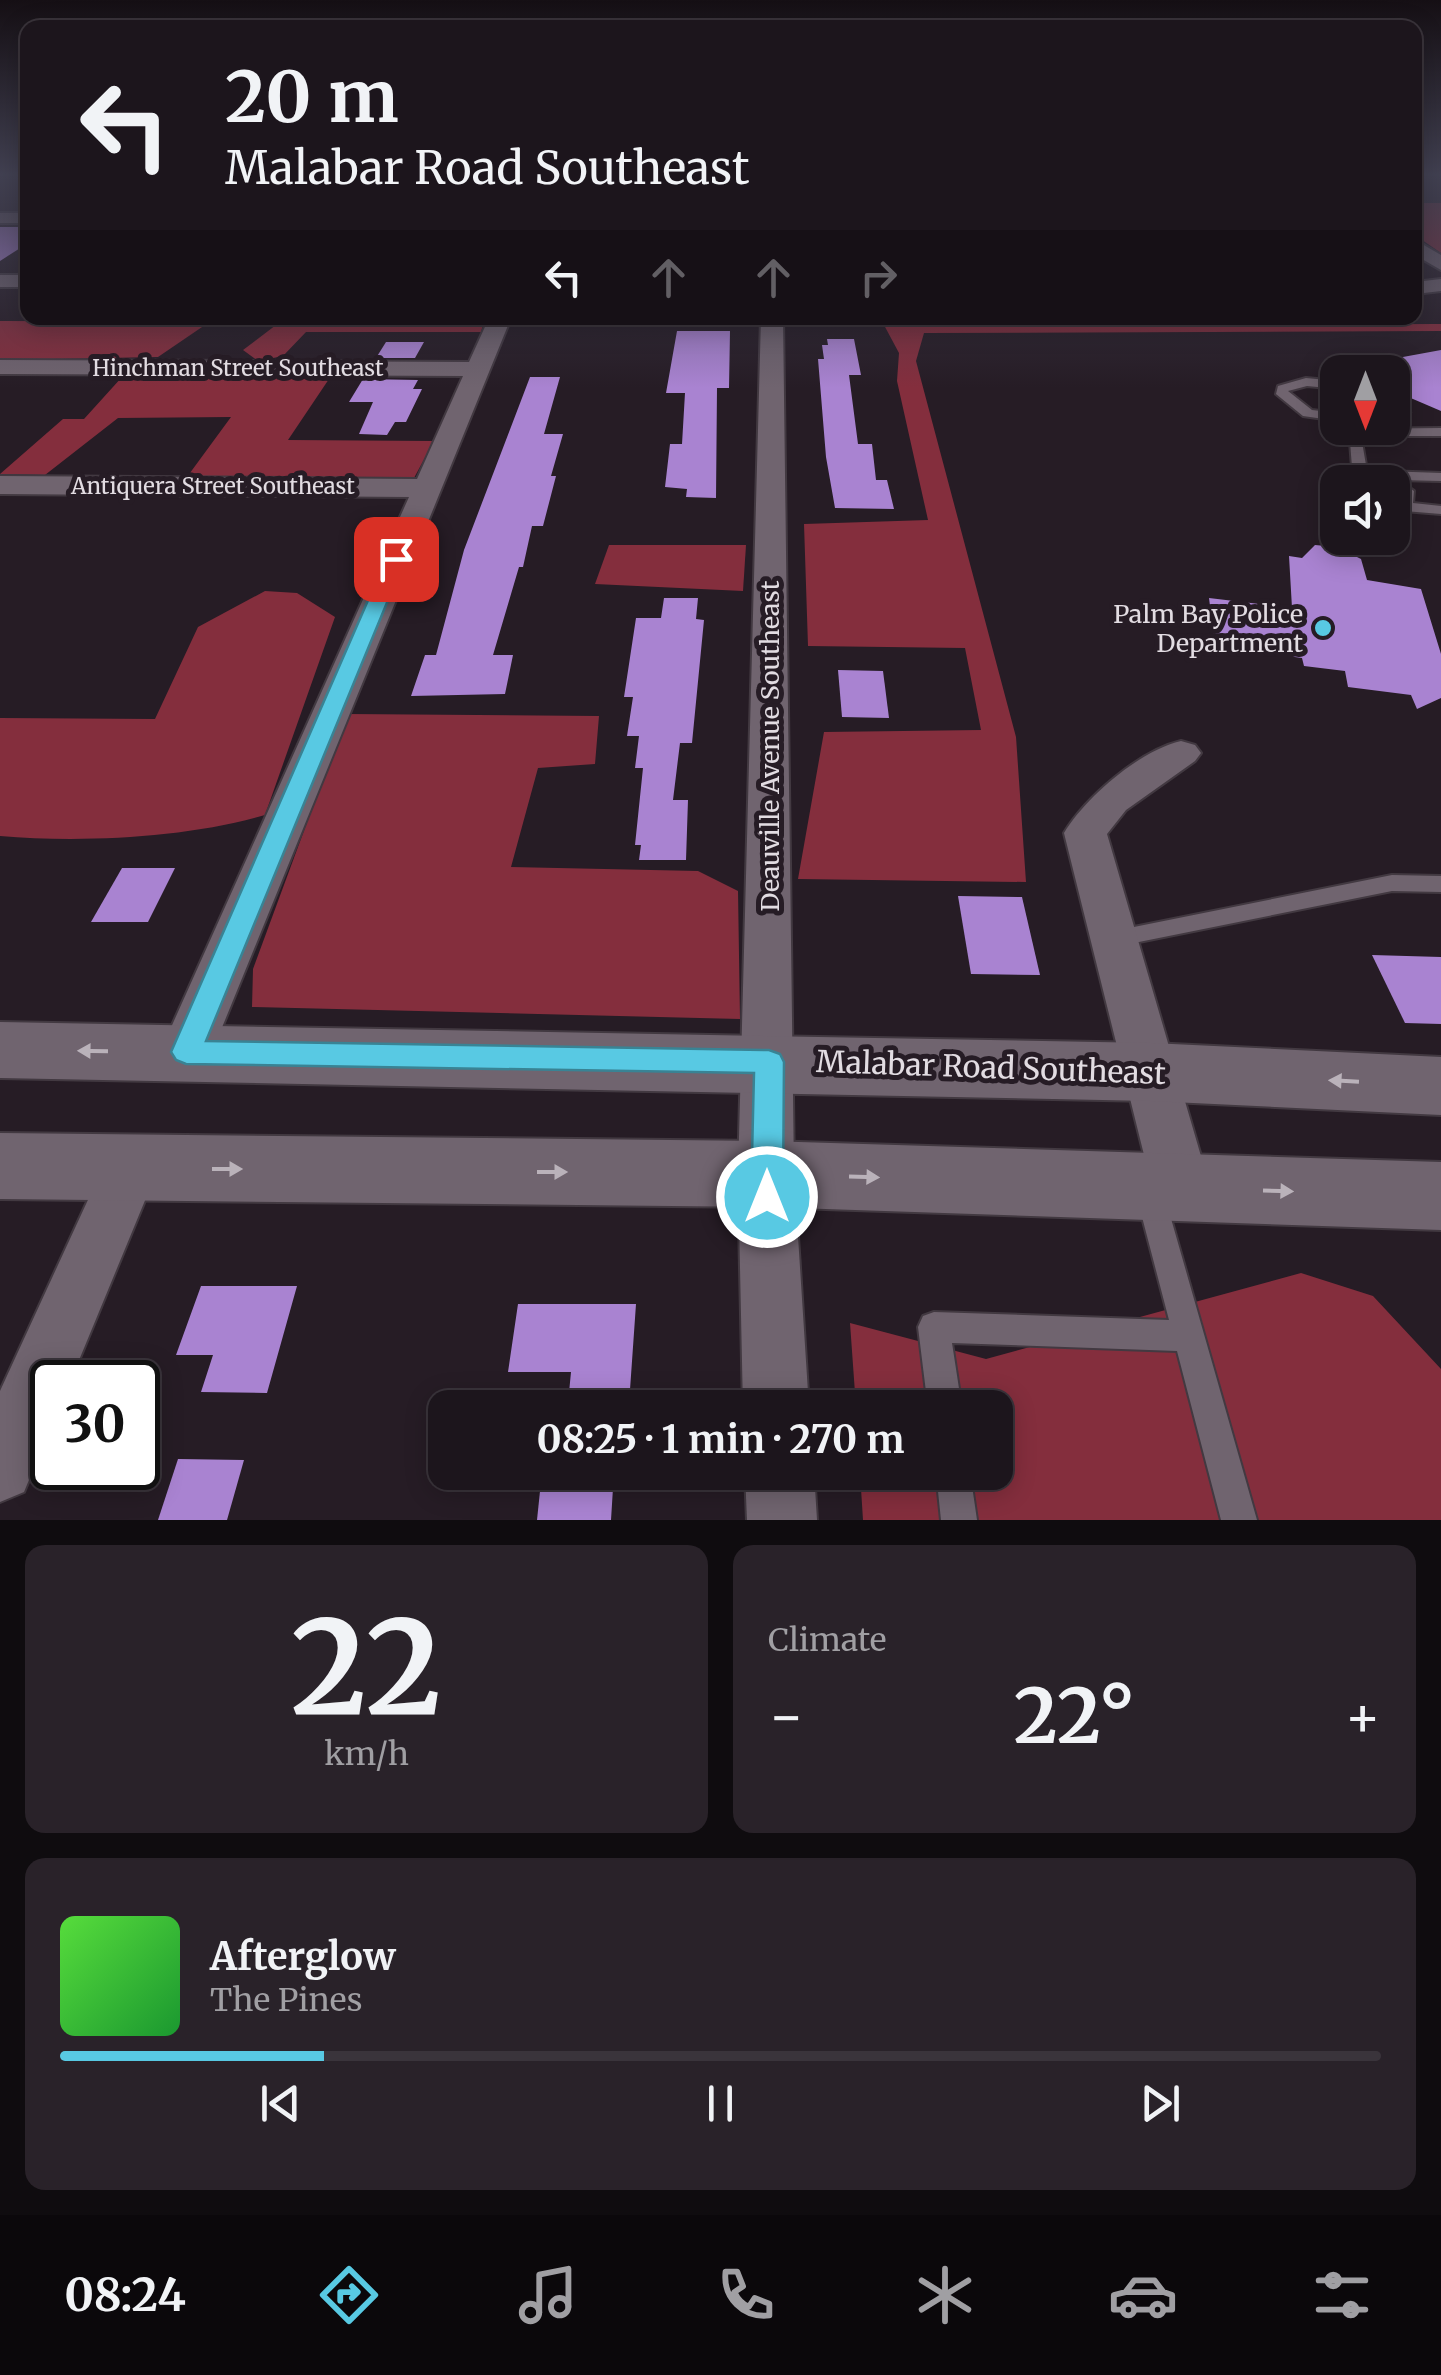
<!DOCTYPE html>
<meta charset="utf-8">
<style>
body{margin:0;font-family:Merriweather,serif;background:#292229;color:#f1f3f6;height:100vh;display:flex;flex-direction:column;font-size:38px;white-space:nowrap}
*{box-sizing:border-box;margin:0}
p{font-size:32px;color:#a09fa3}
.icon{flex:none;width:55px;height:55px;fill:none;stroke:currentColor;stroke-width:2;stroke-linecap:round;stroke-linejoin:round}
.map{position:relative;height:1520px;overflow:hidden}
.sheet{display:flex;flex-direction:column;gap:25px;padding:25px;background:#0f0c0f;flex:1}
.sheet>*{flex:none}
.banner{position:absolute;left:20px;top:20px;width:1402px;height:305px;border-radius:20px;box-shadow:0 5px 25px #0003,0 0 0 2px #3a343b;background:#1c151c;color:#f1f3f6;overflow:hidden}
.needle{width:65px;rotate:180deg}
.controls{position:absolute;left:1320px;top:355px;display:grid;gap:20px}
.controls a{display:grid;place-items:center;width:90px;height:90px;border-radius:20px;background:#1c151c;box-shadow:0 5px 25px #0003,0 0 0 2px #3a343b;font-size:50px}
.speed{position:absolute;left:30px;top:1360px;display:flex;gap:20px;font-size:50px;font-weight:700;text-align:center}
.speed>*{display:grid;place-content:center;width:130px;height:130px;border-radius:50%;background:#1c151c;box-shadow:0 5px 25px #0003,0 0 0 2px #3a343b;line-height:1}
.speed .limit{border:5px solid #111;border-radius:15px;background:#fff;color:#111}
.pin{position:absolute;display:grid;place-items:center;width:85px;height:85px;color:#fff;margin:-42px;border-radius:20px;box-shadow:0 5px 15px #0006}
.me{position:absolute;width:110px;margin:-55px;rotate:0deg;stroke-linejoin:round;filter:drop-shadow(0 0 8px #0008)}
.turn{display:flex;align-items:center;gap:35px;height:210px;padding:0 40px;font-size:45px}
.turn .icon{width:130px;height:130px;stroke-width:2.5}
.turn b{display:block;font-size:70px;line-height:85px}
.lanes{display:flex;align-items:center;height:95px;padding:0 40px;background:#0003;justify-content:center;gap:50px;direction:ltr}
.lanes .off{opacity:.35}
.big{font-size:75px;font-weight:700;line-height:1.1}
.sheet .tile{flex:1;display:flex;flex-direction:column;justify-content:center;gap:15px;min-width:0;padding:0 35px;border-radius:20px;background:#292229}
.sheet .dial{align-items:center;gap:0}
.dial b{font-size:130px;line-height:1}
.song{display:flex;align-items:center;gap:30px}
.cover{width:120px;height:120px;border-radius:15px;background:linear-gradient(135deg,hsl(110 70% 55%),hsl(130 70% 35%))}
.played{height:10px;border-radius:5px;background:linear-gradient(90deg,#58c9e3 20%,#3a343b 20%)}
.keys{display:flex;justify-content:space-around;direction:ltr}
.heat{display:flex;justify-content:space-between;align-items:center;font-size:55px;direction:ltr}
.sheet .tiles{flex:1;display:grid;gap:25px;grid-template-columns:1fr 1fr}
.tile:last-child{grid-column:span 2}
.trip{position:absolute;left:428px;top:1390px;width:585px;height:100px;border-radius:20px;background:#1c151c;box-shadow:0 5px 25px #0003,0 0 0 2px #3a343b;font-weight:700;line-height:100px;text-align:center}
.menu{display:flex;height:160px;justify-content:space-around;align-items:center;background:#0b080b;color:#a09fa3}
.menu .icon{width:70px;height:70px}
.menu .current{color:#58c9e3}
.menu b{font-size:45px;color:#f1f3f6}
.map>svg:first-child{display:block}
</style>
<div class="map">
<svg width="1441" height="1520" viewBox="0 0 1441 1520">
<rect width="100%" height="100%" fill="#261c25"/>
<!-- forest -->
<g fill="#842e3d">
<polygon points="1415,203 1441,203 1441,253 1415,235"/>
<polygon points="313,318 485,318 481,332 306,332 283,356 258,361 243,350 276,325 205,325 158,357 0,360 0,321 309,322"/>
<polygon points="927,318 994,318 1000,325 1077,325 1072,318 1126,318 1132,325 1441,324 1441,331 924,333 916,361 1016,737 1026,882 798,879 824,732 981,730 965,648 808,646 804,524 928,520 897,381 899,353 884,325 928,326"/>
<polygon points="331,376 288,440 434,441 414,478 187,477 231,417 118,418 45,475 0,474 63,419 84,419 122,377"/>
<polygon points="609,545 746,545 743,591 595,584"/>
<path d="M265,591L297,593L335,617L265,815C187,838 81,843 0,836V718L155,719L198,627Z"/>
<polygon points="347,714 599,716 595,764 538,768 511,867 698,871 738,891 740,1019 252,1007 253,969"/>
<polygon points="1301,1273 1373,1296 1441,1369 1441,1520 863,1520 860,1473 995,1472 995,1408 856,1407 850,1323 986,1359"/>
</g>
<!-- building -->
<g fill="#a983d1">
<polygon points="0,227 28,227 28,243 0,261"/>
<polygon points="677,331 730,331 729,388 717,388 716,498 686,497 687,489 665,487 670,444 682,444 685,393 666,393"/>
<polygon points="827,339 854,339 861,375 849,375 858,444 872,444 876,480 887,480 894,509 835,508 826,457 818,359 824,359 822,345 828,345"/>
<polygon points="386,342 424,342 415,358 376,358"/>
<polygon points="1441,350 1441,411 1392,390 1392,359"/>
<polygon points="530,377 560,377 544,434 563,434 551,476 556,476 543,526 532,526 523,567 519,567 493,655 513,655 505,694 411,696 425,655 436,655 464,550"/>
<polygon points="363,379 418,380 413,389 422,389 406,422 395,422 387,435 359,434 373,402 349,402"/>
<polygon points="1315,545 1337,547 1361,559 1367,580 1421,589 1441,654 1441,698 1417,709 1411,695 1348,687 1345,671 1304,666 1302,658 1215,646 1209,598 1292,608 1289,556 1302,558"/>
<polygon points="664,598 698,598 696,619 704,620 692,743 680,743 673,800 688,800 686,860 639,860 641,845 635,845 643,768 635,768 639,736 627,736 633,697 624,697 636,618 661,618"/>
<polygon points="838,670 883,671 889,718 842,717"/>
<polygon points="122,868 175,868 148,922 91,922"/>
<polygon points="958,896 1022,897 1040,975 971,974"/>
<polygon points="1372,955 1441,957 1441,1024 1405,1023"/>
<polygon points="201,1286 297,1286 267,1393 201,1392 213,1355 176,1355"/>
<polygon points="518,1304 636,1304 629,1404 568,1403 571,1372 508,1372"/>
<polygon points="178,1459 244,1460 227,1520 158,1520"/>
<polygon points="542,1472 614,1472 611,1520 537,1520"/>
</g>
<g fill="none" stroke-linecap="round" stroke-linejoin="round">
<!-- lane casing -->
<g stroke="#423941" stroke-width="4">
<g id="lane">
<polygon points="1306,378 1338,381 1338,389 1307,386 1288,391 1312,410 1338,413 1338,421 1303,416 1276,394 1278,386"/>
<polygon points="1441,428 1441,436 1361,436 1366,465 1378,473 1384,471 1441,473 1441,481 1398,480 1414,491 1413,503 1441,506 1441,514 1392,510 1392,500 1400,498 1400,493 1392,488 1392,482 1363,480 1338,482 1338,494 1331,490 1331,479 1356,472 1352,467 1349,429"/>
<polygon points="1392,875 1441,876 1441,892 1392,891 1114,947 1106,945 1102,939 1106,933 1114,931"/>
<polygon points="1150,1181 1160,1185 1164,1194 1257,1520 1221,1520 1177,1351 952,1343 962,1408 928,1408 918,1327 923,1316 934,1312 1169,1320 1136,1194 1140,1185"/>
<polygon points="936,1472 970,1472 977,1520 941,1520"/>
</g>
</g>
<!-- street casing -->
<g stroke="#423941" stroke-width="4">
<g id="street">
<rect x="0" y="213" width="28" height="10"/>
<polygon points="1415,240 1441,255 1441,270 1415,255"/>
<rect x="0" y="275" width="28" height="12"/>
<polygon points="1441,279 1441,291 1415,294 1415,282"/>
<polygon points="489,318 511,318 212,1052 204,1066 186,1072 168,1066 160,1052 409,497 0,494 0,476 417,479 463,376 0,374 0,360 469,362"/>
<polygon points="761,318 783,318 794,1174 809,1408 743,1408 738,1174"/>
<path d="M1181,741L1195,745L1201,753L1195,761L1126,810L1107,834L1210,1187L1201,1205L1181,1212L1161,1205L1152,1187L1064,833C1086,797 1139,751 1181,741Z"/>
<polygon points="130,1145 150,1152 158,1169 70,1382 52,1382 52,1424 24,1492 0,1502 0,1391 110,1152"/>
<polygon points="745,1472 814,1472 817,1520 747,1520"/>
</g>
</g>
<!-- secondary casing -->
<g stroke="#423941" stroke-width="4">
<g id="secondary">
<polygon points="0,1022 1151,1043 1441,1057 1441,1115 1151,1101 0,1078"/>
<polygon points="0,1133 766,1141 1441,1162 1441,1230 766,1207 0,1199"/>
</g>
</g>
<!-- path -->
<polyline stroke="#675e66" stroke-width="4" stroke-dasharray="1 5" stroke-linecap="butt" points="1392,398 1411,414"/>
<!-- lane -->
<use href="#lane" fill="#70646f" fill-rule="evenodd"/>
<!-- street -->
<use href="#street" fill="#70646f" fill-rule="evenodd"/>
<!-- secondary -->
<use href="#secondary" fill="#70646f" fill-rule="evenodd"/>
</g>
<!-- one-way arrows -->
<defs><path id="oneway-solid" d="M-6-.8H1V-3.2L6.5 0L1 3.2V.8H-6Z" transform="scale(2.5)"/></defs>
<g fill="#bab2ba">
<use href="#oneway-solid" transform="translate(93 1051) rotate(-179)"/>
<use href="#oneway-solid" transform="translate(1344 1081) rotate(-177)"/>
<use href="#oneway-solid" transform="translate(227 1169)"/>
<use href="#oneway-solid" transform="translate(552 1172)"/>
<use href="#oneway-solid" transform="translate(864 1177) rotate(2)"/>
<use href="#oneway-solid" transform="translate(1278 1191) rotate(2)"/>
</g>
<!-- sky -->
<linearGradient id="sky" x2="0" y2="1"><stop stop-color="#150f14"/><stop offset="0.45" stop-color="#414051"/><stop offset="1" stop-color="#414051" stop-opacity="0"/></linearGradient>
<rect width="1441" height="388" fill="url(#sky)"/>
<!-- route -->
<polygon fill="#58c9e3" stroke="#398394" stroke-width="2.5" points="396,553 405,559 206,1041 769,1050 780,1054 784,1062 783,1197 779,1207 767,1212 755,1207 751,1197 754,1073 186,1064 176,1060 171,1052 386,559"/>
<!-- markers -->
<circle fill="#58c9e3" stroke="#261c25" stroke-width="4" cx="1323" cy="628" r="10"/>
<g text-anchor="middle" stroke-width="10" stroke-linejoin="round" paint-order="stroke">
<!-- far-street labels -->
<g font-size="22" fill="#e2dce2" stroke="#261c25">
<text x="238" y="376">Hinchman Street Southeast</text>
<text x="213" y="494">Antiquera Street Southeast</text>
</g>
<!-- poi labels -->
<g font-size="25" fill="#e2dce2" stroke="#261c25" text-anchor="end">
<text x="1303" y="623">Palm Bay Police<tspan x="1303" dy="29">Department</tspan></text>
</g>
<!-- street labels -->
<g font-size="25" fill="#e2dce2" stroke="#261c25">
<text transform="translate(770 746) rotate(-90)" y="9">Deauville Avenue Southeast</text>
</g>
<!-- near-street labels -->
<g font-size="30" fill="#e2dce2" stroke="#261c25">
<text transform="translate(991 1068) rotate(2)" y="10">Malabar Road Southeast</text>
</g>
</g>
</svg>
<div class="controls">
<a><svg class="needle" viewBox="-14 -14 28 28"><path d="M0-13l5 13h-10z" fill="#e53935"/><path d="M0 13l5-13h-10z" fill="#a09fa3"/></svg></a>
<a><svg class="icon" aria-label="sound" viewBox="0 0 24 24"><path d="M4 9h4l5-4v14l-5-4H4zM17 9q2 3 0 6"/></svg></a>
</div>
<div class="speed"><div class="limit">30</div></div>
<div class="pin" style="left:396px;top:559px;background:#d93025"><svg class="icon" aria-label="arrive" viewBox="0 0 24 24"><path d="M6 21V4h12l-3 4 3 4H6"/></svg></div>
<svg class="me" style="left:767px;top:1197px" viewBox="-20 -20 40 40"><circle r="17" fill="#58c9e3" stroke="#fff" stroke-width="3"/><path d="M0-11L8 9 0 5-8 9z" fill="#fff"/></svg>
<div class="trip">08:25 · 1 min · 270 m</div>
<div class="banner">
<div class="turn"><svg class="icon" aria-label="left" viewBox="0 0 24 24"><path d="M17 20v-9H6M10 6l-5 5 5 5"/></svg><div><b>20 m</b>Malabar Road Southeast</div></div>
<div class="lanes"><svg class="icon" aria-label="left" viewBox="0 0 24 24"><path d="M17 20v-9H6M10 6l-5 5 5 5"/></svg><svg class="icon off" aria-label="ahead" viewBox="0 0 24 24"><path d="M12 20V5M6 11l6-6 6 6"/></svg><svg class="icon off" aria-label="ahead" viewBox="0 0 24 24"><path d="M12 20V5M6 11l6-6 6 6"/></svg><svg class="icon off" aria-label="right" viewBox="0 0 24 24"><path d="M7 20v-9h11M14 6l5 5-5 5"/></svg></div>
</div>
</div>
<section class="sheet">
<div class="tiles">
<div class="tile dial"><b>22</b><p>km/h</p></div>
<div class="tile"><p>Climate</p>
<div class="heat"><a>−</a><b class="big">22°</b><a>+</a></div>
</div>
<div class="tile">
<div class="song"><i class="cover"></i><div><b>Afterglow</b><p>The Pines</p></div></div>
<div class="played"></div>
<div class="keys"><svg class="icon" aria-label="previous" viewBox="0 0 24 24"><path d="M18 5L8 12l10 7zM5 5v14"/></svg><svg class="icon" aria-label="pause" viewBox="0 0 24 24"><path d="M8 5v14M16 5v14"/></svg><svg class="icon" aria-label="next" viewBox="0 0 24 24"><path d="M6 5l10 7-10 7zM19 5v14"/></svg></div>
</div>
</div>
</section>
<nav class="menu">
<b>08:24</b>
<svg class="icon current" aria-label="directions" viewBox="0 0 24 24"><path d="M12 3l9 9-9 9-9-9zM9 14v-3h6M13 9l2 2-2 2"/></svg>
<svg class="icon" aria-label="music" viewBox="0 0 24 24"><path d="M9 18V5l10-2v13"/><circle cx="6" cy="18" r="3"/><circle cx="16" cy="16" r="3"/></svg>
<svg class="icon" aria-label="phone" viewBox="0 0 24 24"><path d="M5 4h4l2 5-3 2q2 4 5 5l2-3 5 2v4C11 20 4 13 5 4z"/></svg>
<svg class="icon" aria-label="climate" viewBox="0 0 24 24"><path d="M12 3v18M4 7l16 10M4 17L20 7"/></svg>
<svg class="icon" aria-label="car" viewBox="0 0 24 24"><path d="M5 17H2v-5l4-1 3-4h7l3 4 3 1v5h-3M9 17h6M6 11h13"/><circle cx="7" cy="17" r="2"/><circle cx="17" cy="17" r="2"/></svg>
<svg class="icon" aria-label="filters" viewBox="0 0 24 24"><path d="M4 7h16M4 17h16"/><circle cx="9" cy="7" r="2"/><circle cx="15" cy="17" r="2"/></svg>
</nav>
